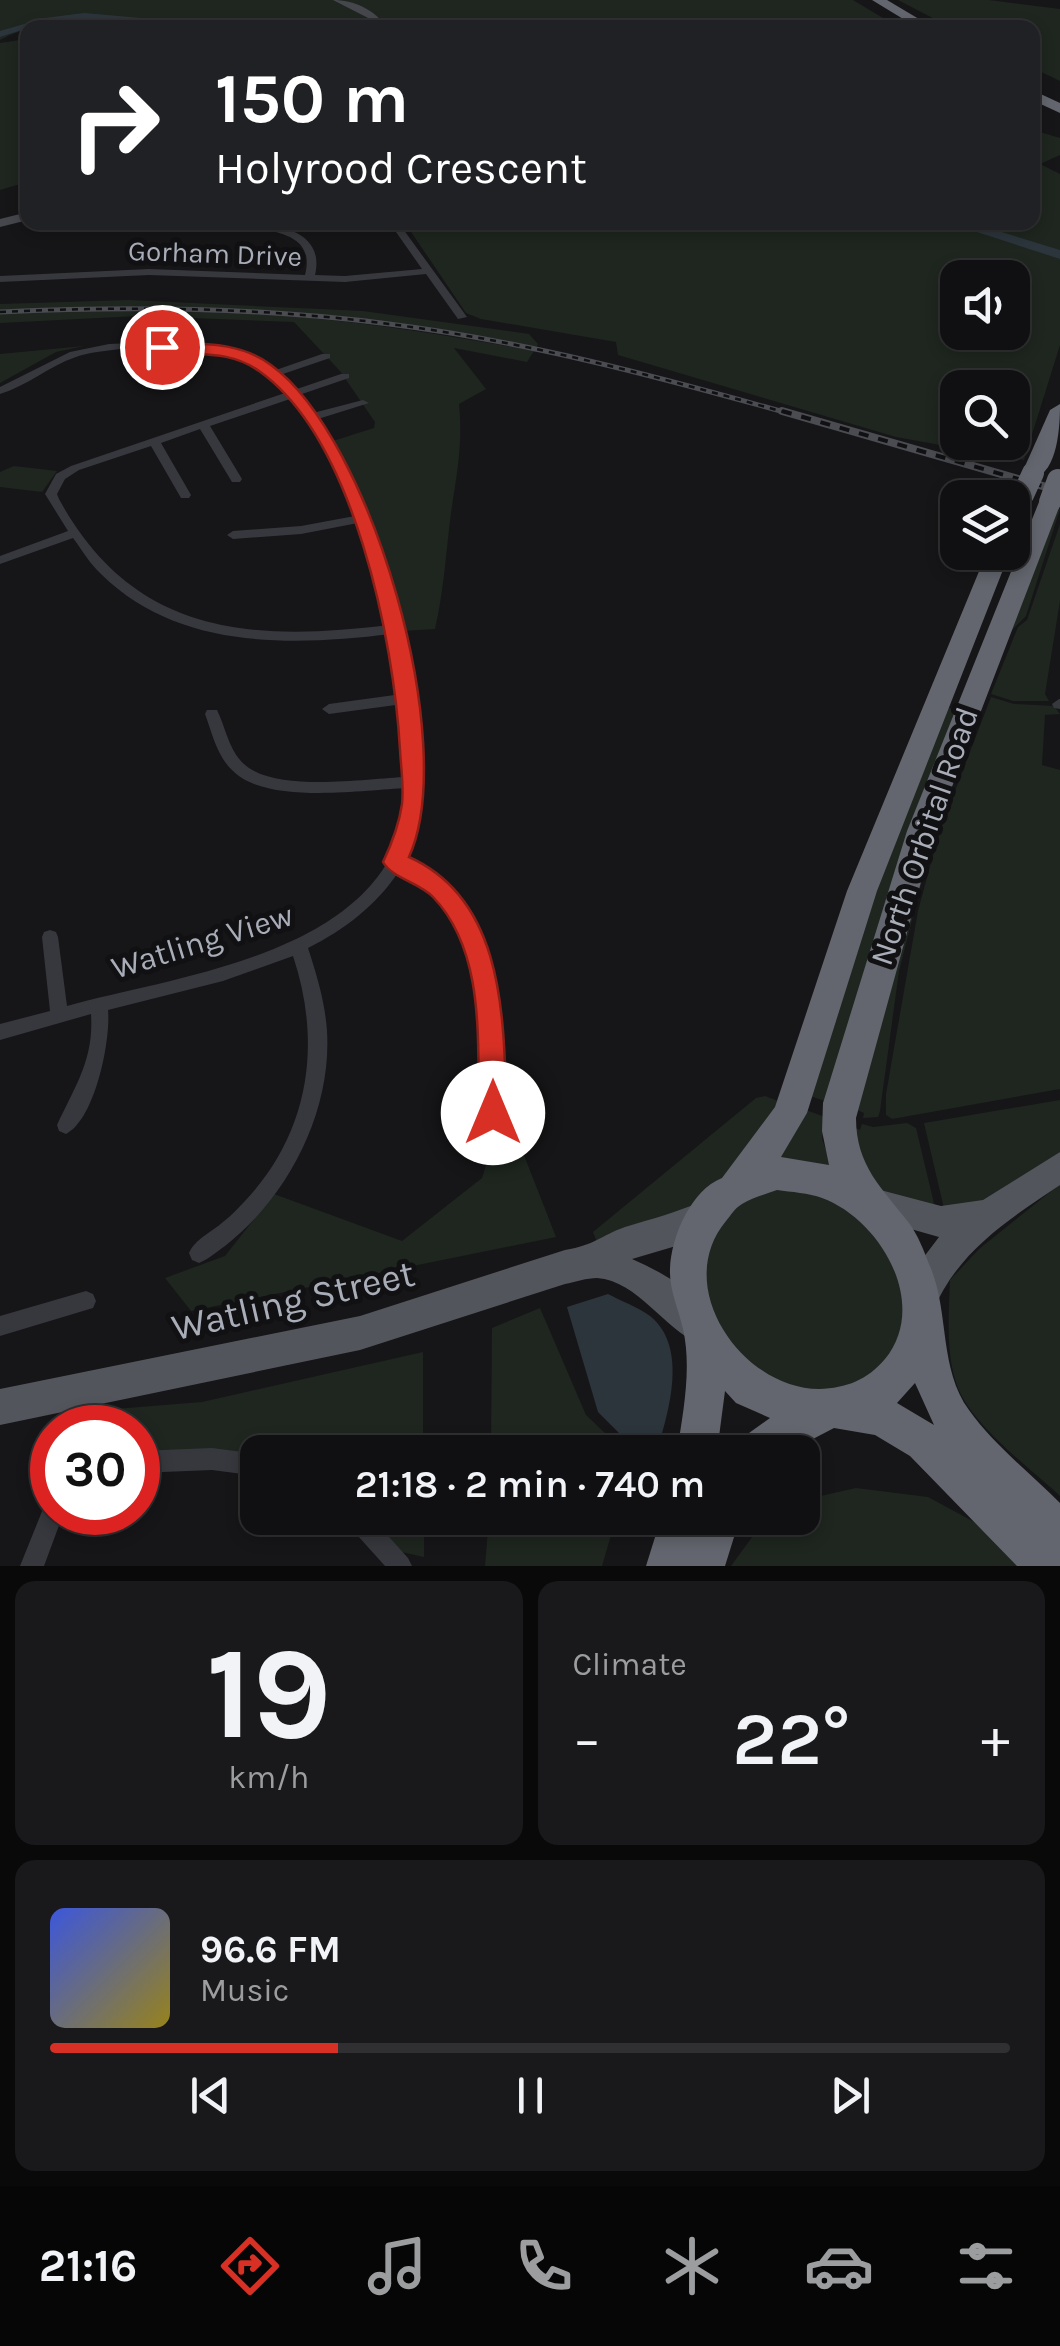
<!DOCTYPE html>
<meta charset="utf-8">
<style>
body{margin:0;font-family:Karla,sans-serif;background:#19191b;color:#f1f3f6;height:100vh;display:flex;flex-direction:column;font-size:38px;white-space:nowrap}
*{box-sizing:border-box;margin:0}
p{font-size:32px;color:#9c9d9f}
.icon{flex:none;width:55px;height:55px;fill:none;stroke:currentColor;stroke-width:2;stroke-linecap:round;stroke-linejoin:round}
.map{position:relative;height:1566px;overflow:hidden}
.drawer{display:flex;flex-direction:column;gap:15px;padding:15px;background:#09090a;flex:1}
.drawer>*{flex:none}
.hud{position:absolute;left:20px;top:20px;width:1020px;height:210px;border-radius:20px;box-shadow:0 5px 15px #0003,0 0 0 2px #303032;background:#202124;color:#fff;overflow:hidden}
.fabs{position:absolute;left:940px;top:260px;display:grid;gap:20px}
.fabs a{display:grid;place-items:center;width:90px;height:90px;border-radius:20px;background:#101012;box-shadow:0 5px 15px #0003,0 0 0 2px #303032;font-size:50px}
.speed{position:absolute;left:30px;top:1405px;display:flex;gap:20px;font-size:50px;font-weight:700;text-align:center}
.speed>*{display:grid;place-content:center;width:130px;height:130px;border-radius:50%;background:#101012;box-shadow:0 5px 15px #0003,0 0 0 2px #303032;line-height:1}
.speed .limit{border:15px solid #d22;background:#fff;color:#111}
.pin{position:absolute;display:grid;place-items:center;width:85px;height:85px;color:#fff;margin:-42px;border:5px solid #fff;border-radius:50%;box-shadow:0 2px 10px #0007}
.me{position:absolute;width:110px;margin:-55px;rotate:0deg;stroke-linejoin:round;filter:drop-shadow(0 0 8px #0008)}
.turn{display:flex;align-items:center;gap:35px;height:210px;padding:0 30px;font-size:45px}
.turn .icon{width:130px;height:130px;stroke-width:2.5}
.turn b{display:block;font-size:70px;line-height:85px}
.big{font-size:75px;font-weight:600;line-height:1.1}
.drawer .widget{flex:1;display:flex;flex-direction:column;justify-content:center;gap:15px;min-width:0;padding:0 35px;border-radius:20px;background:#19191b}
.drawer .dial{align-items:center;gap:0}
.dial b{font-size:130px;line-height:1}
.song{display:flex;align-items:center;gap:30px}
.cover{width:120px;height:120px;border-radius:15px;background:linear-gradient(135deg,hsl(230 70% 55%),hsl(50 70% 35%))}
.played{height:10px;border-radius:5px;background:linear-gradient(90deg,#d93025 30%,#303032 30%)}
.keys{display:flex;justify-content:space-around;direction:ltr}
.heat{display:flex;justify-content:space-between;align-items:center;font-size:55px;direction:ltr}
.drawer .tiles{flex:1;display:grid;gap:15px;grid-template-columns:1fr 1fr}
.widget:last-child{grid-column:span 2}
.trip{position:absolute;left:240px;top:1435px;width:580px;height:100px;border-radius:20px;background:#101012;box-shadow:0 5px 15px #0003,0 0 0 2px #303032;font-weight:600;line-height:100px;text-align:center}
.menu{display:flex;height:160px;justify-content:space-around;align-items:center;background:#060607;color:#9c9d9f}
.menu .icon{width:70px;height:70px}
.menu .active{color:#d93025}
.menu b{font-size:45px;color:#f1f3f6}
.map>svg:first-child{display:block}
</style>
<div class="map">
<svg width="1060" height="1566" viewBox="0 0 1060 1566">
<rect width="100%" height="100%" fill="#161618"/>
<!-- green -->
<g fill="#1e261f" fill-rule="evenodd">
<path d="M0,0H853L898,27L116,28L123,25C80,18 38,20 0,40Z"/>
<polygon points="898,0 989,0 1060,9 1060,81 1033,68 1032,28 950,27"/>
<polygon points="27,39 27,182 0,190 0,43"/>
<path d="M1033,130L1060,138V155L1040,164L1060,174V345L1024,460L896,437L618,355L616,342L481,319L466,313L405,223L1032,222ZM958,278H1012V332H958ZM958,388H1012V442H958Z"/>
<path d="M129,300L363,311L529,334L538,344L536,348C359,309 181,301 0,310V304Z"/>
<path d="M134,309C270,309 401,326 534,351L527,362L454,348L486,389L459,404C463,444 457,473 451,513C446,552 444,590 435,629L402,631L372,519L333,441L374,428L375,422L340,371L294,322L138,316L0,323V314Z"/>
<polygon points="84,346 56,352 0,383 0,354"/>
<polygon points="14,466 57,471 42,492 0,487 0,472"/>
<polygon points="1056,504 1060,509 1026,616 1011,631 933,837 899,971 880,1111 878,1117 863,1118 864,1113 855,1109 922,849"/>
<polygon points="1060,524 1060,601 1045,694 1049,701 1013,701 991,694 1018,627 1027,620"/>
<polygon points="991,697 1014,704 1054,706 1060,714 1045,715 1042,765 1060,770 1060,1089 892,1119 886,1115 886,1094 918,911 939,833"/>
<polygon points="941,705 958,711 828,1102 807,1095"/>
<polygon points="765,1096 786,1104 702,1204 597,1242 593,1232 756,1098"/>
<polygon points="1060,1100 1060,1152 995,1199 946,1217 924,1123"/>
<polygon points="803,1109 825,1117 822,1139 833,1169 771,1163"/>
<polygon points="511,1122 556,1237 191,1311 165,1278 225,1256 274,1194 402,1241 482,1178 497,1130"/>
<path d="M907,1123L916,1128L937,1216C875,1192 869,1191 849,1126L860,1130L862,1124L873,1127Z"/>
<path d="M1060,1184V1496C1029,1467 974,1427 958,1388C945,1355 949,1314 950,1280L979,1249Z"/>
<polygon points="784,1186 857,1208 906,1281 903,1338 867,1383 818,1396 752,1371 711,1320 704,1254 727,1209"/>
<polygon points="540,1308 586,1415 625,1452 491,1452 492,1328"/>
<polygon points="423,1352 423,1452 138,1454 138,1428 98,1428 102,1410 202,1402"/>
<polygon points="856,1488 928,1497 978,1524 1019,1566 731,1566 766,1518 802,1518 803,1500"/>
<polygon points="378,1518 424,1518 424,1557 401,1552 378,1524"/>
<polygon points="489,1518 616,1518 602,1566 485,1566"/>
</g>
<!-- water -->
<path fill="#2c353c" d="M608,1294C621,1301 638,1307 650,1316C686,1345 671,1403 660,1441L632,1446L598,1412L567,1307Z"/>
<g fill="none" stroke-linecap="round" stroke-linejoin="round">
<!-- stream -->
<polyline stroke="#2c353c" stroke-width="2.5" points="126,25 142,28"/>
<!-- river -->
<g fill="#2c353c" fill-rule="evenodd">
<polygon points="84,13 220,25 225,28 84,19 28,28 0,37 0,31 45,18"/>
<polygon points="946,222 969,222 1060,250 1060,259"/>
</g>
<!-- street -->
<g fill="#37383d" fill-rule="evenodd">
<path d="M227,222C261,222 327,224 315,275L345,276L422,269L389,222H398L467,317L458,319L426,274L345,282L149,275L0,282V276L149,269L305,275C318,225 255,232 227,222Z"/>
<path d="M157,342L228,347L243,351L273,371L322,354H330V358L280,375L294,390L341,374H349V378L299,395L313,413L363,400L369,403L318,419C327,431 334,445 341,459C390,550 435,711 420,816C418,831 412,846 405,860C422,868 437,876 450,890C495,938 521,1073 492,1133L485,1136L478,1133L476,1127C497,1079 482,968 455,923C442,899 423,883 399,871C377,905 344,930 308,948C317,976 325,1002 327,1031C332,1112 288,1197 225,1246C216,1252 209,1259 199,1263L192,1260L189,1253C195,1239 212,1232 223,1222C231,1216 238,1208 245,1201C310,1132 322,1043 293,956L223,981L108,1010C111,1040 95,1120 66,1134L59,1131L57,1125C75,1086 94,1060 91,1014L0,1040V1024L50,1011L42,937L44,932L50,930L56,932L58,937L67,1006C176,976 367,956 403,826C406,814 406,801 407,788C362,790 265,805 232,770C217,756 212,733 205,714L207,710H217C225,726 228,746 240,760C269,795 366,778 407,777L403,704L329,714L322,709L329,704L402,694L391,634C291,646 178,650 101,574C90,564 82,550 73,538L0,564V556L68,531L45,494L56,474L71,466L285,393C274,378 253,364 236,356C207,342 107,346 76,357C49,366 27,386 0,394V387L70,352L109,344ZM290,399C318,434 339,473 355,516L301,526L233,531L227,535L233,539L301,534L358,523L371,558L389,625C250,642 133,635 59,499L57,494L65,479L79,470L151,446L181,498H189L191,495L161,443L200,429L232,482H240L242,479L210,426Z"/>
<polygon points="1059,699 1060,699 1060,709 1054,708 1052,704"/>
<polygon points="86,1291 93,1294 96,1301 93,1308 0,1336 0,1316"/>
<polygon points="212,1448 258,1454 258,1476 212,1470 138,1473 138,1451"/>
<polygon points="52,1501 52,1512 64,1512 44,1566 20,1566 45,1504"/>
<polygon points="346,1518 372,1518 408,1558 412,1566 385,1566 349,1526"/>
</g>
<!-- secondary -->
<g fill="#45474d" fill-rule="evenodd">
<path d="M333,0C353,0 377,10 386,28H375L372,20Z"/>
<polygon points="28,212 28,220 0,227 0,219"/>
</g>
<!-- primary -->
<g fill="#53555c" fill-rule="evenodd">
<path d="M1060,1152V1185C1008,1220 958,1251 933,1311L921,1316L909,1311L904,1299L917,1266L939,1237L858,1214L853,1203L858,1192L869,1187L941,1206L983,1200Z"/>
<path d="M703,1201L715,1206L719,1217L715,1228L676,1246L632,1259C663,1273 702,1293 715,1326L710,1338L698,1343C664,1329 638,1281 597,1278C587,1278 575,1282 565,1284L360,1350L0,1425V1389L360,1316L565,1250C595,1245 600,1236 625,1227C652,1219 677,1212 703,1201Z"/>
</g>
<!-- highway -->
<g fill="#63666e" fill-rule="evenodd">
<polygon points="872,0 887,0 934,28 918,28"/>
<polygon points="1032,90 1060,103 1060,113 1032,100"/>
<path d="M1060,404C1060,426 1058,472 1033,479L1025,478L1022,473L1050,410Z"/>
<polygon points="1023,488 1034,495 1020,525 1012,527 1011,498 1015,490"/>
<path d="M1050,495L1058,497L1060,505L935,831L856,1118C856,1166 882,1188 909,1223C918,1235 924,1251 929,1264C950,1310 938,1367 969,1410C993,1444 1031,1474 1060,1503V1566H1017L910,1456L875,1435L834,1428L788,1452H736L742,1438L770,1418L736,1403L725,1391L717,1452H677C683,1413 692,1368 683,1329C679,1310 669,1290 670,1269C671,1237 691,1190 722,1178L775,1107L847,891L987,552H1010L877,891L807,1113L781,1157L829,1165L822,1131L823,1103L907,831L1039,502ZM777,1190C791,1192 809,1193 822,1198C880,1219 930,1304 885,1359C867,1380 847,1388 819,1389C743,1389 671,1287 726,1221C731,1215 735,1208 742,1204C752,1198 766,1194 777,1190ZM915,1383L934,1425L897,1403Z"/>
<polygon points="661,1518 740,1518 725,1566 646,1566"/>
</g>
<!-- rail-far1 casing -->
<g stroke="#4a4c52" stroke-width="5">
<path id="rail-far1" d="M0,312C130,306 260,307 389,324C525,341 659,377 791,414"/>
</g>
<!-- rail casing -->
<g stroke="#4a4c52" stroke-width="8">
<polyline id="rail" points="782,411 1060,491"/>
</g>
<!-- rail-far1 -->
<use href="#rail-far1" stroke="#111113" stroke-width="2.5" stroke-dasharray="6" stroke-linecap="butt"/>
<!-- rail -->
<use href="#rail" stroke="#111113" stroke-width="4" stroke-dasharray="10" stroke-linecap="butt"/>
<!-- highway-bridge -->
<g stroke="#63666e" stroke-width="22">
<polyline points="1023,495 1033,473"/>
<polyline points="1050,502 1058,480"/>
</g>
</g>
<!-- route -->
<path fill="#d93025" stroke="#8d1f18" stroke-width="2.5" d="M162,342C200,344 239,341 271,365C372,438 460,745 409,857C507,901 503,1022 507,1113L503,1122L493,1126L483,1122L479,1113C477,1043 486,952 433,897C420,883 392,878 383,862C392,843 399,825 402,804C404,787 401,768 400,750C394,641 354,438 259,371C227,348 193,357 156,350V343Z"/>
<g text-anchor="middle" stroke-width="10" stroke-linejoin="round" paint-order="stroke">
<!-- far-street labels -->
<g font-size="28" fill="#a8adb8" stroke="#111113">
<text transform="translate(215 253) rotate(2)" y="10">Gorham Drive</text>
</g>
<!-- street labels -->
<g font-size="32" fill="#a8adb8" stroke="#111113">
<text transform="translate(924 836) rotate(-71)" y="11">North Orbital Road</text>
<text transform="translate(202 941) rotate(-17)" y="11">Watling View</text>
</g>
<!-- near-street labels -->
<g font-size="38" fill="#a8adb8" stroke="#111113">
<text transform="translate(293 1300) rotate(-13)" y="13">Watling Street</text>
</g>
</g>
</svg>
<div class="fabs">
<a><svg class="icon" aria-label="sound" viewBox="0 0 24 24"><path d="M4 9h4l5-4v14l-5-4H4zM17 9q2 3 0 6"/></svg></a>
<a><svg class="icon" aria-label="search" viewBox="0 0 24 24"><circle cx="10" cy="10" r="6"/><path d="M15 15l6 6"/></svg></a>
<a><svg class="icon" aria-label="layers" viewBox="0 0 24 24"><path d="M12 4l9 5-9 5-9-5zM3 14l9 5 9-5"/></svg></a>
</div>
<div class="speed"><div class="limit">30</div></div>
<div class="pin" style="left:162px;top:347px;background:#d93025"><svg class="icon" aria-label="arrive" viewBox="0 0 24 24"><path d="M6 21V4h12l-3 4 3 4H6"/></svg></div>
<svg class="me" style="left:493px;top:1113px" viewBox="-20 -20 40 40"><circle r="19" fill="#fff"/><path d="M0-13L10 11 0 6-10 11z" fill="#d93025"/></svg>
<div class="trip">21:18 · 2 min · 740 m</div>
<div class="hud">
<div class="turn"><svg class="icon" aria-label="right" viewBox="0 0 24 24"><path d="M7 20v-9h11M14 6l5 5-5 5"/></svg><div><b>150 m</b>Holyrood Crescent</div></div>
</div>
</div>
<section class="drawer">
<div class="tiles">
<div class="widget dial"><b>19</b><p>km/h</p></div>
<div class="widget"><p>Climate</p>
<div class="heat"><a>−</a><b class="big">22°</b><a>+</a></div>
</div>
<div class="widget">
<div class="song"><i class="cover"></i><div><b>96.6 FM</b><p>Music</p></div></div>
<div class="played"></div>
<div class="keys"><svg class="icon" aria-label="previous" viewBox="0 0 24 24"><path d="M18 5L8 12l10 7zM5 5v14"/></svg><svg class="icon" aria-label="pause" viewBox="0 0 24 24"><path d="M8 5v14M16 5v14"/></svg><svg class="icon" aria-label="next" viewBox="0 0 24 24"><path d="M6 5l10 7-10 7zM19 5v14"/></svg></div>
</div>
</div>
</section>
<nav class="menu">
<b>21:16</b>
<svg class="icon active" aria-label="directions" viewBox="0 0 24 24"><path d="M12 3l9 9-9 9-9-9zM9 14v-3h6M13 9l2 2-2 2"/></svg>
<svg class="icon" aria-label="music" viewBox="0 0 24 24"><path d="M9 18V5l10-2v13"/><circle cx="6" cy="18" r="3"/><circle cx="16" cy="16" r="3"/></svg>
<svg class="icon" aria-label="phone" viewBox="0 0 24 24"><path d="M5 4h4l2 5-3 2q2 4 5 5l2-3 5 2v4C11 20 4 13 5 4z"/></svg>
<svg class="icon" aria-label="climate" viewBox="0 0 24 24"><path d="M12 3v18M4 7l16 10M4 17L20 7"/></svg>
<svg class="icon" aria-label="car" viewBox="0 0 24 24"><path d="M5 17H2v-5l4-1 3-4h7l3 4 3 1v5h-3M9 17h6M6 11h13"/><circle cx="7" cy="17" r="2"/><circle cx="17" cy="17" r="2"/></svg>
<svg class="icon" aria-label="filters" viewBox="0 0 24 24"><path d="M4 7h16M4 17h16"/><circle cx="9" cy="7" r="2"/><circle cx="15" cy="17" r="2"/></svg>
</nav>
